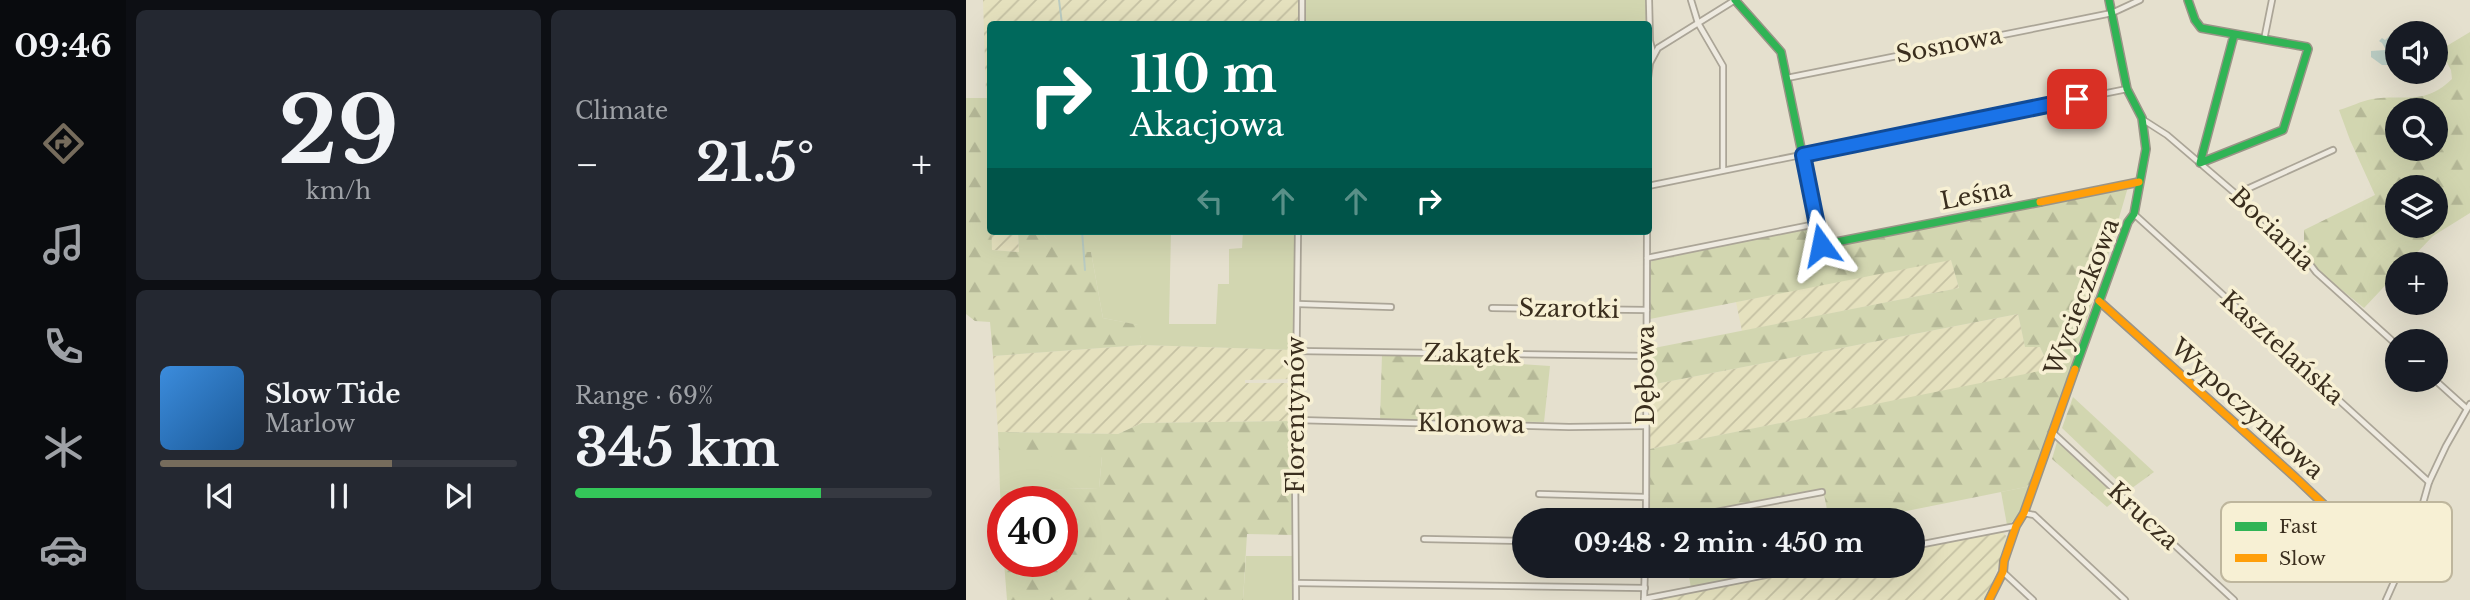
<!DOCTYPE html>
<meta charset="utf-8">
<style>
body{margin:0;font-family:"Libre Baskerville",serif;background:#242831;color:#f1f3f6;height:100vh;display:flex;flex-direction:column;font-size:26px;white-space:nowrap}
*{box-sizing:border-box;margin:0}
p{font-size:23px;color:#9ea1a6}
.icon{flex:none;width:38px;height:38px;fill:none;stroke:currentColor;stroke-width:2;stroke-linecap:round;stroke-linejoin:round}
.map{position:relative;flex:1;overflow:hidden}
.panel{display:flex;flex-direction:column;gap:10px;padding:10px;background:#0d0f14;width:840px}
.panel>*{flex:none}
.banner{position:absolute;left:21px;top:21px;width:665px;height:214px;border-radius:7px;box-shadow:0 7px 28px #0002;background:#00695c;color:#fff;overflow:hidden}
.fabs{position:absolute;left:1419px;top:21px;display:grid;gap:14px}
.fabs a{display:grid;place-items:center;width:63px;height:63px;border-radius:50%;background:#171b24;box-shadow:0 7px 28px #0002;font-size:35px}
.speed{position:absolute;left:21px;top:486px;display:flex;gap:14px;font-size:35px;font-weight:700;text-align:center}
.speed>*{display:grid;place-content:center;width:91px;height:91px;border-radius:50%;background:#171b24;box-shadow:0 7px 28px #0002;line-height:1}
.speed .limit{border:10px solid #d22;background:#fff;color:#111}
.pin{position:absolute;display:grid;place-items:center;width:60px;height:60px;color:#fff;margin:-30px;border-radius:14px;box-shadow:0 4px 10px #0006}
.me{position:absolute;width:77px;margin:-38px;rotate:348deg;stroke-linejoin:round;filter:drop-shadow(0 0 5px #0008)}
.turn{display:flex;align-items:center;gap:24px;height:147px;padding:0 28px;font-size:32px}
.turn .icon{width:91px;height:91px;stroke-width:2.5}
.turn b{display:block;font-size:49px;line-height:60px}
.lanes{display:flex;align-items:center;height:66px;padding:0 28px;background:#0003;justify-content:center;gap:35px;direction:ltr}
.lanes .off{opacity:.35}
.big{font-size:52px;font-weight:700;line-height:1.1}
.panel .widget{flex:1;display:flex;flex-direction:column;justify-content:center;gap:10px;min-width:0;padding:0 24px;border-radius:10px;background:#242831}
.panel .dial{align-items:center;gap:0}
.dial b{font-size:91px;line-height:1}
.song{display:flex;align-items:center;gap:21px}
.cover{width:84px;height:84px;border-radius:10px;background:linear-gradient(135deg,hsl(210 70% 55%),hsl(210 70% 35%))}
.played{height:7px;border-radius:4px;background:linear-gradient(90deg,#766c5c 65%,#363941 65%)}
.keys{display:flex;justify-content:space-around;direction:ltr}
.heat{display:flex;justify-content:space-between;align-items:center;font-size:38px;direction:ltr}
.charge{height:10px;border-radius:5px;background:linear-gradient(90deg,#34c759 69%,#363941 0)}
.panel .tiles{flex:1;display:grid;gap:10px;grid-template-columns:repeat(2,1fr)}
.trip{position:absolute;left:546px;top:508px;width:413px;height:70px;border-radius:35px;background:#171b24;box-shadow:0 7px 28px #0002;font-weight:700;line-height:70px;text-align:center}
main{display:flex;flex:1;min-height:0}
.dock{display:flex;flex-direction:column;width:126px;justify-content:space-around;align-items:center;background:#090b0e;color:#9ea1a6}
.dock .icon{width:49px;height:49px}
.dock .on{color:#766c5c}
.dock b{font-size:32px;color:#f1f3f6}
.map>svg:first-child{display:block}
</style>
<main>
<nav class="dock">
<b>09:46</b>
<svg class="icon on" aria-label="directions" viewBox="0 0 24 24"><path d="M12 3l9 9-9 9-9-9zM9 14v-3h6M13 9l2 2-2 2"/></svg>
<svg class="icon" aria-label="music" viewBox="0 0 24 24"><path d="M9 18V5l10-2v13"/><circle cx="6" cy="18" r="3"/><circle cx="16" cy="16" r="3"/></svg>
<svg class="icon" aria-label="phone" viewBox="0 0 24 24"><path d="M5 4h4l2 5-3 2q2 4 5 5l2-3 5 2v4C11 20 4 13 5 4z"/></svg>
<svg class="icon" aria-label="climate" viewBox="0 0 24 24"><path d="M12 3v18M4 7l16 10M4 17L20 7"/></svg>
<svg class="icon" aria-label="car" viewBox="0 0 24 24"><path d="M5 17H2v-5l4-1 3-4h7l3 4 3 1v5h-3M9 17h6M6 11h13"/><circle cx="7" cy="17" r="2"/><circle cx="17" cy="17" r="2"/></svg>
</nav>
<section class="panel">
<div class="tiles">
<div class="widget dial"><b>29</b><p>km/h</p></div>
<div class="widget"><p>Climate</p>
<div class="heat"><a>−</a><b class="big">21.5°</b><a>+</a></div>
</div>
<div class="widget">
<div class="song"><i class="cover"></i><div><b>Slow Tide</b><p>Marlow</p></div></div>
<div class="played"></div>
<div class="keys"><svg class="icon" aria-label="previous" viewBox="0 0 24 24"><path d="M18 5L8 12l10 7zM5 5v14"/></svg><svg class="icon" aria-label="pause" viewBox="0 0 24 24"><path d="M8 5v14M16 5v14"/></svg><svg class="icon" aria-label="next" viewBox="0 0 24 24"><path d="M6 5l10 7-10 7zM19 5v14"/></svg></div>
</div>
<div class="widget"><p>Range · 69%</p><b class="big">345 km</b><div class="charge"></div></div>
</div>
</section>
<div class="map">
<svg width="1504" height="600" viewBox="0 0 1504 600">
<defs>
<pattern id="farmland-furrows" width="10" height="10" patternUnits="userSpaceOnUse" patternTransform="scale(1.75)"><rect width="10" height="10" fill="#e5e1be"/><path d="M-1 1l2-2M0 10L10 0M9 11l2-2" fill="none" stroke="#c5c1a3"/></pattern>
<pattern id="forest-firs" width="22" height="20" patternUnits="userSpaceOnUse" patternTransform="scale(1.75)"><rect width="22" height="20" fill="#d2d6b0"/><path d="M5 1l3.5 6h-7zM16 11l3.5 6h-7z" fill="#b5b897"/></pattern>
</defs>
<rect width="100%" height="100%" fill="#e5e0ce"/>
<!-- farmland -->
<g fill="url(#farmland-furrows)">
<polygon points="17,0 333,0 332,24 24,24 24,219"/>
<polygon points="25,231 52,231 53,252 25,250"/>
<polygon points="985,259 993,288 776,331 770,302"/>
<polygon points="1052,314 1059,346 1074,347 1084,370 684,449 684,385"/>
<polygon points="176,345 328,350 328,379 279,380 279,383 324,383 327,386 327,421 176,423 152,434 32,432 27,356"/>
<polygon points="1036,531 1041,537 1021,600 684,600 860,565 947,565 947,548"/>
</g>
<!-- green -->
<g fill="#d2d6b0">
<polygon points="338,0 681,0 682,24 338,24"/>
<polygon points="79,231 205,231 203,324 250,324 252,284 263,284 263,249 276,248 277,231 330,231 328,350 176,345 172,325 137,318 125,252 90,252 77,234"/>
<polygon points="33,456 136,456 133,488 34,491"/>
<polygon points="1065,486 1053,517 1041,525 1035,492"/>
<polygon points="683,507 700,507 706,519 682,520"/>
<polygon points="280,556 328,556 328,600 277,600"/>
<polygon points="721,565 811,565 812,570 725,588"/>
</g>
<!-- forest -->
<g fill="url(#forest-firs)" fill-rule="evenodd">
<path d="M1504,32V213L1467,236L1440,264H1432L1431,273L1398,308L1351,270L1338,251V230L1409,195L1384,140L1373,110C1384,107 1395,101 1406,99C1439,94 1458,106 1486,79L1485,70L1474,50ZM1432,110H1470V149H1432ZM1432,187H1470V226H1432Z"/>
<polygon points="0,98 21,98 26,250 53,252 52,231 79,231 77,234 91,252 125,252 137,318 173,325 176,345 27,356 24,322 9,321 0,314"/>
<polygon points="1162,187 1139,266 1065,486 896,520 863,520 857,489 706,519 700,507 683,507 684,449 1084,369 1074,347 1059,347 1052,314 684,385 683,349 993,288 985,260 684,319 684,263 687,260 850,226 854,246"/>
<polygon points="416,354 584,366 578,422 414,420"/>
<polygon points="1107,397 1188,472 1162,491 1096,428"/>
<polygon points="327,421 329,535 281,534 277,600 41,600 38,562 96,562 96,502 37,502 37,535 34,491 133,488 136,457 33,456 32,432 152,434 176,423"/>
<polygon points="1091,442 1152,498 1141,507 1086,459"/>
</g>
<!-- water -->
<polygon fill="#b9cbc2" points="1427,33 1431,34 1429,65 1416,65 1405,57 1405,51 1420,50 1416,43 1413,41 1416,38 1419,40"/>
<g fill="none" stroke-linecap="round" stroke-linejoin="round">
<!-- stream -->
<g stroke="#b9cbc2" stroke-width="2">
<polyline points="93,0 96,24"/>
<polyline points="116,231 119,270"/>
</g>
<!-- street casing -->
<g stroke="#aba597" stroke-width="8">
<g id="street">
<polyline points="683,0 684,41 687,53"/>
<polyline points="725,0 732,23 757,66 757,170"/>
<polyline points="336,24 336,0"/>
<polyline points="1298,40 1306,0"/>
<polyline points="682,78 684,63 692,48 769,0"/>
<polyline points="821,78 1146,13 1174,0"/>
<polyline points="1176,119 1201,135 1270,194 1334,251 1350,272 1432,346"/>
<polyline points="682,186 1161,89"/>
<polyline points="1270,194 1367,150"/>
<polyline points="1168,214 1463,482"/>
<polyline points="681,258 850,224"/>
<polyline points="332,304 425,307"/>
<polyline points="526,308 681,310"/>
<polyline points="331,351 681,356"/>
<polyline points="1469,380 1500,408"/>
<polyline points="330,420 603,427 680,426"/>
<polyline points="1086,432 1268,600"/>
<polyline points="573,494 680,497"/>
<polyline points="1058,513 1068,515 1159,600"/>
<polyline points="680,520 681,231"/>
<polyline points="707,520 856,492"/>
<polyline points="458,539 558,541"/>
<polyline points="947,546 1050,526"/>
<polyline points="1037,572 1067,600"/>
<polyline points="330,583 679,588"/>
<polyline points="678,599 851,565"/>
<polyline points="678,599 679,565"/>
<polyline points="330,600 329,466 332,231"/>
<polyline points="1420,600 1446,542 1463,482 1480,446 1504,404"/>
</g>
</g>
<!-- fast casing -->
<g stroke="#9a9487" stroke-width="10">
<g id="fast">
<polyline points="769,0 815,52 855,245 1074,202"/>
<polyline points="1222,0 1229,20 1235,28 1341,47 1342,49 1317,130 1234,163 1268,35"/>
<polyline points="1109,369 1162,222 1168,214 1180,149 1176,118 1161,89 1143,0"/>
</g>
</g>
<!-- slow casing -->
<g stroke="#9a9487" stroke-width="10">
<g id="slow">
<polyline points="1074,202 1173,182"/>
<polyline points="1133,301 1330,478 1432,575"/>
<polyline points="1023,600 1037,572 1038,561 1050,526 1058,513 1109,369"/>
</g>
</g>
<!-- street -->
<use href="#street" stroke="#eeeae0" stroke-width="4.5"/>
<!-- fast -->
<use href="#fast" stroke="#30b455" stroke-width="7"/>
<!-- slow -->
<use href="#slow" stroke="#ff9f0a" stroke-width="7"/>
</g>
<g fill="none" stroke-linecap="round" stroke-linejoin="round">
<!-- route casing -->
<g stroke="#114b97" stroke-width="18">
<polyline id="route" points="855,245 837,155 1111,99"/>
</g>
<!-- route -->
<use href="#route" stroke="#1a73e8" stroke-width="12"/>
</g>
<g text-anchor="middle" stroke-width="7" stroke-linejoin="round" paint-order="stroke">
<!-- street labels -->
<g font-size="24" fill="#3a2e1e" stroke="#f7f0d4">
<text transform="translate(983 45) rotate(-11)" y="8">Sosnowa</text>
<text transform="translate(1010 195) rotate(-11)" y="8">Leśna</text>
<text transform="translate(1306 229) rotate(44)" y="8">Bociania</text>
<text transform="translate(1116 297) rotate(-69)" y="8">Wycieczkowa</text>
<text transform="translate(603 309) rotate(1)" y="8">Szarotki</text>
<text transform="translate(1316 348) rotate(42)" y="8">Kasztelańska</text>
<text transform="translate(506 354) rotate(1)" y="8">Zakątek</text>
<text transform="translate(680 375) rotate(-90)" y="8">Dębowa</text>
<text transform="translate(1281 409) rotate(42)" y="8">Wypoczynkowa</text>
<text transform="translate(330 415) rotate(-90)" y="8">Florentynów</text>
<text transform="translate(505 424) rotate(1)" y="8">Klonowa</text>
<text transform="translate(1177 516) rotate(43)" y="8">Krucza</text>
</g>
</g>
<!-- legend -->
<rect x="1255" y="502" width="231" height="80" rx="10" fill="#f7f0d4" stroke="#beb69d" stroke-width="2"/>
<rect x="1269" y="522" width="32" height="9" fill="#30b455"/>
<rect x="1269" y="554" width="32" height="8" fill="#ff9f0a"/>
<g font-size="19" fill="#3a2e1e">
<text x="1313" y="533">Fast</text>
<text x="1313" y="565">Slow</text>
</g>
</svg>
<div class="fabs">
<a><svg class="icon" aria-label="sound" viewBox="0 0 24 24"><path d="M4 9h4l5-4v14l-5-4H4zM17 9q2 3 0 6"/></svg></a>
<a><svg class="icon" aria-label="search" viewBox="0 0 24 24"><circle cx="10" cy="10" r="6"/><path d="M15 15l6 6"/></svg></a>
<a><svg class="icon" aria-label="layers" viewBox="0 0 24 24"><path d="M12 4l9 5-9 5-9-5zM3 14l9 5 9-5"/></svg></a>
<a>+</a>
<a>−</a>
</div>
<div class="speed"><div class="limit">40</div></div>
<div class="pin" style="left:1111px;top:99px;background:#d93025"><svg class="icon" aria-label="arrive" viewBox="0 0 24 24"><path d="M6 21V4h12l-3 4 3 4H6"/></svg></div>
<svg class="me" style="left:855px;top:245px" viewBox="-20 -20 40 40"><path d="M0-17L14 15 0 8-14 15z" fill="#1a73e8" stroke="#fff" stroke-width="4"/></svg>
<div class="trip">09:48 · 2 min · 450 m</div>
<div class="banner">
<div class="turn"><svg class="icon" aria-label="right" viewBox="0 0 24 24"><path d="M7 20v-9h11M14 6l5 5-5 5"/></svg><div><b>110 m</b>Akacjowa</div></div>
<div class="lanes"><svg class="icon off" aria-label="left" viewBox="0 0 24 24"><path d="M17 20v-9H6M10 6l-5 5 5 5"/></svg><svg class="icon off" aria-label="ahead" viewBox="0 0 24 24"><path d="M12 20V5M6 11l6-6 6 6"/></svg><svg class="icon off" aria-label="ahead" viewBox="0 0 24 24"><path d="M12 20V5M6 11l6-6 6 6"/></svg><svg class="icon" aria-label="right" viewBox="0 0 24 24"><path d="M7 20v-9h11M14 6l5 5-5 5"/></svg></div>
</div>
</div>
</main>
